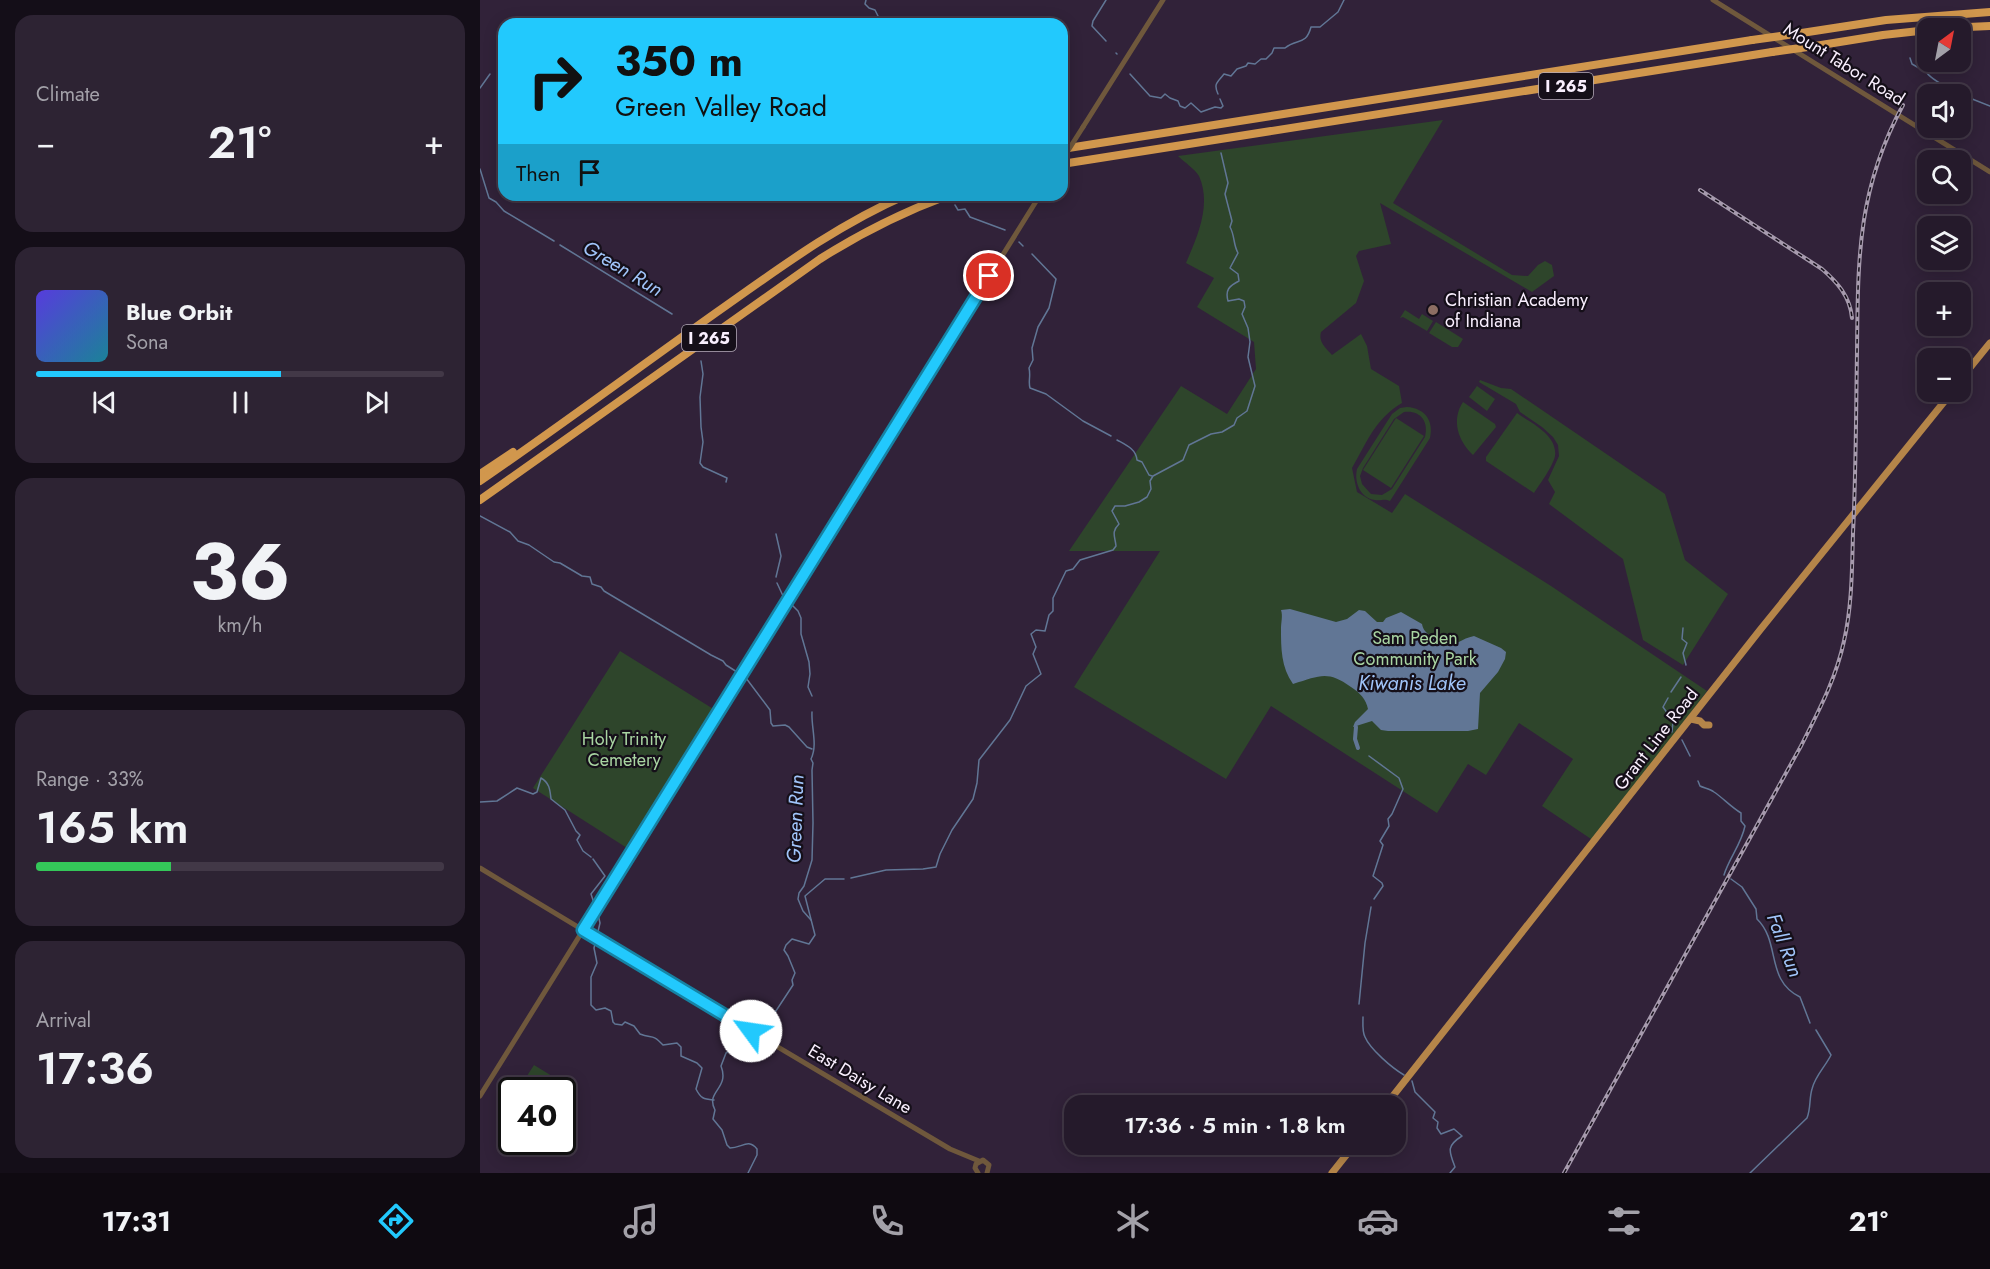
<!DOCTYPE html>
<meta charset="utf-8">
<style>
body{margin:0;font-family:Jost,sans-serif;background:#2d2333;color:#f1f3f6;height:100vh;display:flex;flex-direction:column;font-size:22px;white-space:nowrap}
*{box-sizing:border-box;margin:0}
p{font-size:20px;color:#a3a1a9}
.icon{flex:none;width:33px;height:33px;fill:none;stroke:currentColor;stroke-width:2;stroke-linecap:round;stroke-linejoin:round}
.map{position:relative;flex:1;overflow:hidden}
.side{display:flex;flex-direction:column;gap:15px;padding:15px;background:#140e18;width:480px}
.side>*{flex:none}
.top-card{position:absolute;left:18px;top:18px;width:570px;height:183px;border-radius:18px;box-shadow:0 3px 15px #0003,0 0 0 2px #423847;background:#22c9fd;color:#111;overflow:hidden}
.needle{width:39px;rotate:32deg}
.buttons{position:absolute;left:1437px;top:18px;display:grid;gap:12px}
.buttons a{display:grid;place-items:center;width:54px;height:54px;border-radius:12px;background:#251a2b;box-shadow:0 3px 15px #0003,0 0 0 2px #423847;font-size:30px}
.speed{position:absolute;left:18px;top:1077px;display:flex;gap:12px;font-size:30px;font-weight:700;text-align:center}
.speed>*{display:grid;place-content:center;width:78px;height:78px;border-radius:50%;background:#251a2b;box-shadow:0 3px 15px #0003,0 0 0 2px #423847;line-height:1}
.speed .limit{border:3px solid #111;border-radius:9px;background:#fff;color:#111}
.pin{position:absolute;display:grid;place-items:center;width:51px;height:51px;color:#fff;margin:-26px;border:3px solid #fff;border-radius:50%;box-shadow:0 2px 6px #0007}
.me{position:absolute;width:66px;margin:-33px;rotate:301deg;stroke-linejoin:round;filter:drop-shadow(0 0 4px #0008)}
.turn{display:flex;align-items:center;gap:21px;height:126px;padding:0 18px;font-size:27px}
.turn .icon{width:78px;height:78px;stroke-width:2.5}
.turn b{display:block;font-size:42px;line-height:51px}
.then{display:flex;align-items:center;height:57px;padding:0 18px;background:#0003;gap:12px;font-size:22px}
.big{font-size:45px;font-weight:600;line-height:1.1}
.side .widget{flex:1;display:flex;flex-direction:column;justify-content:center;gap:9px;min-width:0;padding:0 21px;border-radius:18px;background:#2d2333}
.side .dial{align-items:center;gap:0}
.dial b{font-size:78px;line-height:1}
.song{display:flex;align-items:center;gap:18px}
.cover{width:72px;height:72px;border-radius:9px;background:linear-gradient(135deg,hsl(250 70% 55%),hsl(190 70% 35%))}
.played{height:6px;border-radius:3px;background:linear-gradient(90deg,#22c9fd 60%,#423847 60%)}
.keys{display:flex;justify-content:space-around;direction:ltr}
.heat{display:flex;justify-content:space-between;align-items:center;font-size:33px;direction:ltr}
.charge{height:9px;border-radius:4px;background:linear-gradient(90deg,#34c759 33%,#423847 0)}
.trip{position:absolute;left:584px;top:1095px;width:342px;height:60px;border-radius:18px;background:#251a2b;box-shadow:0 3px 15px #0003,0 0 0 2px #423847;font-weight:600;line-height:60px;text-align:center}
.tab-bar{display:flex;height:96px;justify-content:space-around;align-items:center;background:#0f0a11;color:#a3a1a9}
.tab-bar .icon{width:42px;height:42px}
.tab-bar .selected{color:#22c9fd}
.tab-bar b{font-size:27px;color:#f1f3f6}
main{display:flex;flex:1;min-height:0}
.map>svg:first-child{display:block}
</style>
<main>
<section class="side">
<div class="widget"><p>Climate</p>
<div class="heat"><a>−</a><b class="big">21°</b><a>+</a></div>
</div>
<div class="widget">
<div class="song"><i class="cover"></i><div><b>Blue Orbit</b><p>Sona</p></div></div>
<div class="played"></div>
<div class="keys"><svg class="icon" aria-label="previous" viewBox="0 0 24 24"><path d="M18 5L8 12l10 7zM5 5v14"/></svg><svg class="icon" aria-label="pause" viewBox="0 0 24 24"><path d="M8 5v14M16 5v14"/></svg><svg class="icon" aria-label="next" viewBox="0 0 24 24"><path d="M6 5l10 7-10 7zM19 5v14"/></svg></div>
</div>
<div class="widget dial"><b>36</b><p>km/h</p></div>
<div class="widget"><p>Range · 33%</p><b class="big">165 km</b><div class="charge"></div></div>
<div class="widget"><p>Arrival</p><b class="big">17:36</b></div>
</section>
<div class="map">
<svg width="1510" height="1173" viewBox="0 0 1510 1173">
<rect width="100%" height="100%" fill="#312239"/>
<!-- green -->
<g fill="#2e452b" fill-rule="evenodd">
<path d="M963,120L913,203L1032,275L1048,276L1058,265L1065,261L1072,265L1074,276L1052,292L900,203L911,244L879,251L876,256L884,281L876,303L841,332C838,342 846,348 852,355L881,334L887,346L891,369L919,386L922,403C895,419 887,442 872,468L877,492L912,513L925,494L1071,586L1227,691L1114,841L1062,806L1093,759L1039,723L1006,775L988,764L957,813L791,706L746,779L594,687L680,551H589L701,386L747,414L776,369L774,342L717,307L734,278L706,263C717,237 732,205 719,176C715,169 704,162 698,156Z"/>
<polygon points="925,310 939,319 942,314 953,321 947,331 923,317 920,318"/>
<polygon points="956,322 983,339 978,347 972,347 949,333"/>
<polygon points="1000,380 1021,388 1031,389 1185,494 1205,560 1248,594 1203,665 1163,640 1143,559 1069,504 1075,492 1068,480 1079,456 1078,445 1073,437 1062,427 1040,412 1036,404 999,382"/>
<polygon points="997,386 1015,399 1007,411 989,397"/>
<path d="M983,402L1015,424L1016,427L993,455C978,441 971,420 983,402Z"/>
<path d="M927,407C945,408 954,421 950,438L910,501C904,498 902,501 895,500C880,498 874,482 877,469L912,414L920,408ZM924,412C940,410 949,421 945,437L912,489L902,495L891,494L882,484L880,476L883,468L914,419Z"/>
<path d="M1037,413C1051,423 1078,435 1075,456C1073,466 1060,484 1054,493L1006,461V457Z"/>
<polygon points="916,418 944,436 911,488 883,470"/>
<polygon points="140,651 235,710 147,848 53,788"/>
<polygon points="54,1065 90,1087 83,1100 82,1090 38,1090"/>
<polygon points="31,1101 31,1128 20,1120"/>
</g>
<!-- water -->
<path fill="#617695" d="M810,609L856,622L867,619L879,610L885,611L897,622H903L906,618L921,612L942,624C943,630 946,632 950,636C972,656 974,640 994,636L1021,648L1026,652L1025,659L1018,672L1000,693L998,729L988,731H908L901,730L892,721L873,727L875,722L888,709C886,699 880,693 871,687C847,670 840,676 813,684C801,667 801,648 801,629C801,622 803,616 801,610Z"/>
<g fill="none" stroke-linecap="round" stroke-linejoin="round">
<!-- stream -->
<g stroke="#617695" stroke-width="1.5">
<polyline points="386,0 385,4 389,8 395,10 398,16 394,24"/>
<polyline points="626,0 613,21 612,26 626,41"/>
<polyline points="636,53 637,54"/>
<polyline points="1430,58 1432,64 1439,68"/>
<path d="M1447,73C1455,84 1496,101 1510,106"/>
<polyline points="650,74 670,96 681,98 685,94 690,98 698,101 700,106 705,108 711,103 721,112 735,107 741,108 743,106 740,99"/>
<polyline points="0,88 10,74"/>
<path d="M738,94C733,83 738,82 744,74L751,76L757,69L766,66L768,63L775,64L781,59H786L792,53L794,48H805C817,38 826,46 831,27H840L858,12L864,0"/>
<polyline points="0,169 9,198 16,202 24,211 74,241"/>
<polyline points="475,205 478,210 485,209 490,217 525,230"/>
<polyline points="539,242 543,246"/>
<polyline points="80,245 192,314"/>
<path d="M552,254L576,279L569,308L558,327L552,348L553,360L549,368C551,376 548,381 550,388L566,394L603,421L631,436"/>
<polyline points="221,361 223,374 220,397 221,427 223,442 220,463 223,467 247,478 246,482"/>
<path d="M637,440C646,445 656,449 657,460L662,462L669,475L672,476"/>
<polyline points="0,516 30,532 38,541 49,545 74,562 80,563 102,576 110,577 112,584 121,587 124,591 231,655 243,661 246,665 257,672"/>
<polyline points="296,534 301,556 296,577"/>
<polyline points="297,583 304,598"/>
<polyline points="311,604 318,611 321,618 321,634 329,662 330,674 328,687 332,696"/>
<polyline points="1203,628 1202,639 1207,643 1203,653 1206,665"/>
<polyline points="266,678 290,710 291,723 293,726 305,725 309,727 327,747 332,749"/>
<polyline points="1191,692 1201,677"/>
<polyline points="1188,698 1183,707 1193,721 1192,732"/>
<polyline points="1202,740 1210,756"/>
<polyline points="889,756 919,778 923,789 912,814 908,819 909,826 900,841 903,845 893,876 902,883 903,886 894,899"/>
<path d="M1218,781L1220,786C1224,788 1230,789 1234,792C1243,798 1251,807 1261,813V821L1265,826C1261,845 1249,858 1244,875"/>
<path d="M0,802L17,801L37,788L53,794L57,792L61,778C70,783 70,791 71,799L85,810L96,831L100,835L97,840L103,851L111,857"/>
<polyline points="113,859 125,876 111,894 115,906"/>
<path d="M371,878L406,870L443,869L456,867L460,854L472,830L493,799L497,783L499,760L530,720L546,686L561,674L553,654L556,647L551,634L556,630L565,631L569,615L573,611V598L586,571L593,569L600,560L633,550L636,546C635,536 631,532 639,524L632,511L635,506H645L659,502L667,497L671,489L670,481L673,476L703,460L709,445L731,434L742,432L754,425L757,418L767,411L775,386L768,357L770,342L768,328L762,314L765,307L764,301L759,299L748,301C745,290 749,286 759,281L758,274L750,268L758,253C753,244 755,236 750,227L752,221L745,194L748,183L741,153"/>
<path d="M1251,879L1262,887L1276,909L1277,919C1301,942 1285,980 1320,997L1330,1023"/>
<path d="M117,910L120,923L114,948L117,963L111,977V1005L116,1010L125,1008L131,1011L133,1022L135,1024L142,1025L145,1022L154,1026L160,1034C172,1039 172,1033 183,1045L197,1043L201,1047V1056L217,1063L222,1068L216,1089C221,1099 224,1099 234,1100"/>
<path d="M331,920L323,911L318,899L319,893L324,886L332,860L333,823L332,770L333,763L331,759C338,745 331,727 332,712"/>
<polyline points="879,1004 885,943 891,907"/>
<path d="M883,1017C883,1024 882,1031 885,1037C890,1049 912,1068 924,1075"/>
<path d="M932,1081L935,1092L955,1112L953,1118L958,1122L957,1128L961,1134L974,1129L982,1136C966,1146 969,1151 975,1167L970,1173"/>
<path d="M268,1173L277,1155V1149C268,1138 262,1148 250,1148L247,1145L242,1130L233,1119L235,1110C225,1091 250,1089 241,1066L246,1053L263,1043L290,1020L313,985L312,980L315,973L308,956L304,950L306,945L312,939L329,944L335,935L325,896L345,879H364"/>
<path d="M1270,1173L1327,1118C1331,1108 1329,1099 1332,1089C1335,1076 1345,1067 1351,1055L1336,1030"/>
</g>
<!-- canal -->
<polyline stroke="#617695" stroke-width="4" points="876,727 875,739 878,748"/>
<!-- minor -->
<g stroke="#6f583c" stroke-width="5">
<polyline points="1233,0 1510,172"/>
<polyline points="603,127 683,0"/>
<polyline points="0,868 271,1031"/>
<polyline points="276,1034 470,1149 499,1161"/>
<polyline points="0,1096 560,195"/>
<polyline points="498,1173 495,1168 496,1164 503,1160 509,1165 507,1173"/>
</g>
<!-- major -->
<g stroke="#b58549" stroke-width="7">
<polyline points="1480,380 1510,343"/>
<polyline points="1211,719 1220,721 1224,725 1229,725"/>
<polyline points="905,1106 1280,630 1472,392"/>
<polyline points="852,1173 875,1144"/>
</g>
<!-- highway -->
<g stroke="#d1974d" stroke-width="8">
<polyline points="1466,28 1510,26"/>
<polyline points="1315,34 1406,20 1510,12"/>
<polyline points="1335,46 1403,35 1448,30"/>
<polyline points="582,149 1272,40"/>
<polyline points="582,164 1292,52"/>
<polyline points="0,474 33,452"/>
<path d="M0,481C80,426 158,368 237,312C298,269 357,225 426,195"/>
<path d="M0,500L340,259C381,233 423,212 469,195"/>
</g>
<!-- rail casing -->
<g stroke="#a69aad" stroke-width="4">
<g id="rail">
<path d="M1220,190L1342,269C1357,282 1370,296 1372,318"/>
<path d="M1084,1173L1321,746C1338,712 1356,679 1364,641C1372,606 1372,569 1373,533C1376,473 1376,412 1377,352C1378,259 1377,190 1423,105"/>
</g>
</g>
<!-- rail -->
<use href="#rail" stroke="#150f19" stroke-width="1.5" stroke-dasharray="4.5" stroke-linecap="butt"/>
<!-- minor-bridge -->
<polyline stroke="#6f583c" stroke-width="5" points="582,160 603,127"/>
<!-- highway-bridge -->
<g stroke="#d1974d" stroke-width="8">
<polyline points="1272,40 1315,34"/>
<polyline points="1292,52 1335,46"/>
</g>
</g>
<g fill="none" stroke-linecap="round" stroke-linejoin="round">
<!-- route casing -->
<g stroke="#1683a4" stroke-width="15">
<polyline id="route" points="271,1031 103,930 509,276"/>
</g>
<!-- route -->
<use href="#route" stroke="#22c9fd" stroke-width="10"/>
</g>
<!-- markers -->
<circle fill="#8d6e63" stroke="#150f19" stroke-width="2" cx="953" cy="310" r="6"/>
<g text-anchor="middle" stroke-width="4.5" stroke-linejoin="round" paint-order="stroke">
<!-- shield labels -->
<g fill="#150f19" stroke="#b5acb9" stroke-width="1.5">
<rect x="1059" y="73" width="54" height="26" rx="4.5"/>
<rect x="202" y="325" width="54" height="26" rx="4.5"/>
</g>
<g font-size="16" font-weight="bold" fill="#f9effe">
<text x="1086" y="92">I 265</text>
<text x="229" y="344">I 265</text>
</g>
<!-- street labels -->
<g font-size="18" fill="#f9effe" stroke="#150f19">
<text transform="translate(1364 64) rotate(32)" y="6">Mount Tabor Road</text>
<text transform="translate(1176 739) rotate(-52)" y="6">Grant Line Road</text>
<text transform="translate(380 1079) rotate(31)" y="6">East Daisy Lane</text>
</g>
<!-- poi labels -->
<g font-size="18" fill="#f9effe" stroke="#150f19" text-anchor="start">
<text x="965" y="306">Christian Academy<tspan x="965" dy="21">of Indiana</tspan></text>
</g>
<!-- park labels -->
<g font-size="18" fill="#a9d5a2" stroke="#150f19">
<text x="935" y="644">Sam Peden<tspan x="935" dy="21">Community Park</tspan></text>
<text x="144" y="745">Holy Trinity<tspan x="144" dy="21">Cemetery</tspan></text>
</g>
<!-- water labels -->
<g font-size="20" font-style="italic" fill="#a0c4f9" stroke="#150f19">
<text transform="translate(143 268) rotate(31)" y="7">Green Run</text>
<text x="932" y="690">Kiwanis Lake</text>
<text transform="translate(315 819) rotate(-88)" y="7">Green Run</text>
<text transform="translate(1305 945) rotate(69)" y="7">Fall Run</text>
</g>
</g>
</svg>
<div class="buttons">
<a><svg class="needle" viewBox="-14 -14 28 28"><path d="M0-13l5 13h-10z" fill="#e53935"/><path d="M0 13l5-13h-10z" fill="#a3a1a9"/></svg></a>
<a><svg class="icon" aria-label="sound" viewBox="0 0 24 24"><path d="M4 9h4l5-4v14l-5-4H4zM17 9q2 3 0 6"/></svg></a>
<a><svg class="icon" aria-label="search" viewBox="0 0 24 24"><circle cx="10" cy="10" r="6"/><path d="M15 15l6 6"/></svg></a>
<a><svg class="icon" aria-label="layers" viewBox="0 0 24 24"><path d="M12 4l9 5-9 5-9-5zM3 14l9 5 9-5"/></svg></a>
<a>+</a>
<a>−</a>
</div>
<div class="speed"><div class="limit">40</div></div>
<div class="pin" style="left:509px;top:276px;background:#d93025"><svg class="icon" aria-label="arrive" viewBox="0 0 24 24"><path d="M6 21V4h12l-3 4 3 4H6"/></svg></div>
<svg class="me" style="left:271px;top:1031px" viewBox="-20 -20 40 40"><circle r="19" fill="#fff"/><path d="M0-13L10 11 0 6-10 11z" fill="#22c9fd"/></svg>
<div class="trip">17:36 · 5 min · 1.8 km</div>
<div class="top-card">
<div class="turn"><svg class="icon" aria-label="right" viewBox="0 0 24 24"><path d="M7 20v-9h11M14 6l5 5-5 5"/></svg><div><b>350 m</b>Green Valley Road</div></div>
<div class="then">Then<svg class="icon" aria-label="arrive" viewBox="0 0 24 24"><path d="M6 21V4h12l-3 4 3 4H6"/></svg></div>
</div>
</div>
</main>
<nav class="tab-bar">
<b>17:31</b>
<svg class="icon selected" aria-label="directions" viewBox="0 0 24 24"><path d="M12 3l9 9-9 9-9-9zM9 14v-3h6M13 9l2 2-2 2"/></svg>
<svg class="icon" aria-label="music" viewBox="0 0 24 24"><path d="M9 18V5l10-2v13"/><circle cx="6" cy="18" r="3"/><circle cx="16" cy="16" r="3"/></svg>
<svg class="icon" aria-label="phone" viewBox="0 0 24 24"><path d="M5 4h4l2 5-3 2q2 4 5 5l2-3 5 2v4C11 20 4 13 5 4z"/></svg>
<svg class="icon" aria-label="climate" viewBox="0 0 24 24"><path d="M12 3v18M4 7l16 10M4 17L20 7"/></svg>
<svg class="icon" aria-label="car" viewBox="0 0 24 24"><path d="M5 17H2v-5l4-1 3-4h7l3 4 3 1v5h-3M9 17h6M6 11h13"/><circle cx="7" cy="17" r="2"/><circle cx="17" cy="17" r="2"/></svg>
<svg class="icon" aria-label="filters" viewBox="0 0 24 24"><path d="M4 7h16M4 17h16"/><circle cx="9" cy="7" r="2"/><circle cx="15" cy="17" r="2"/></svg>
<b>21°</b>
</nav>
